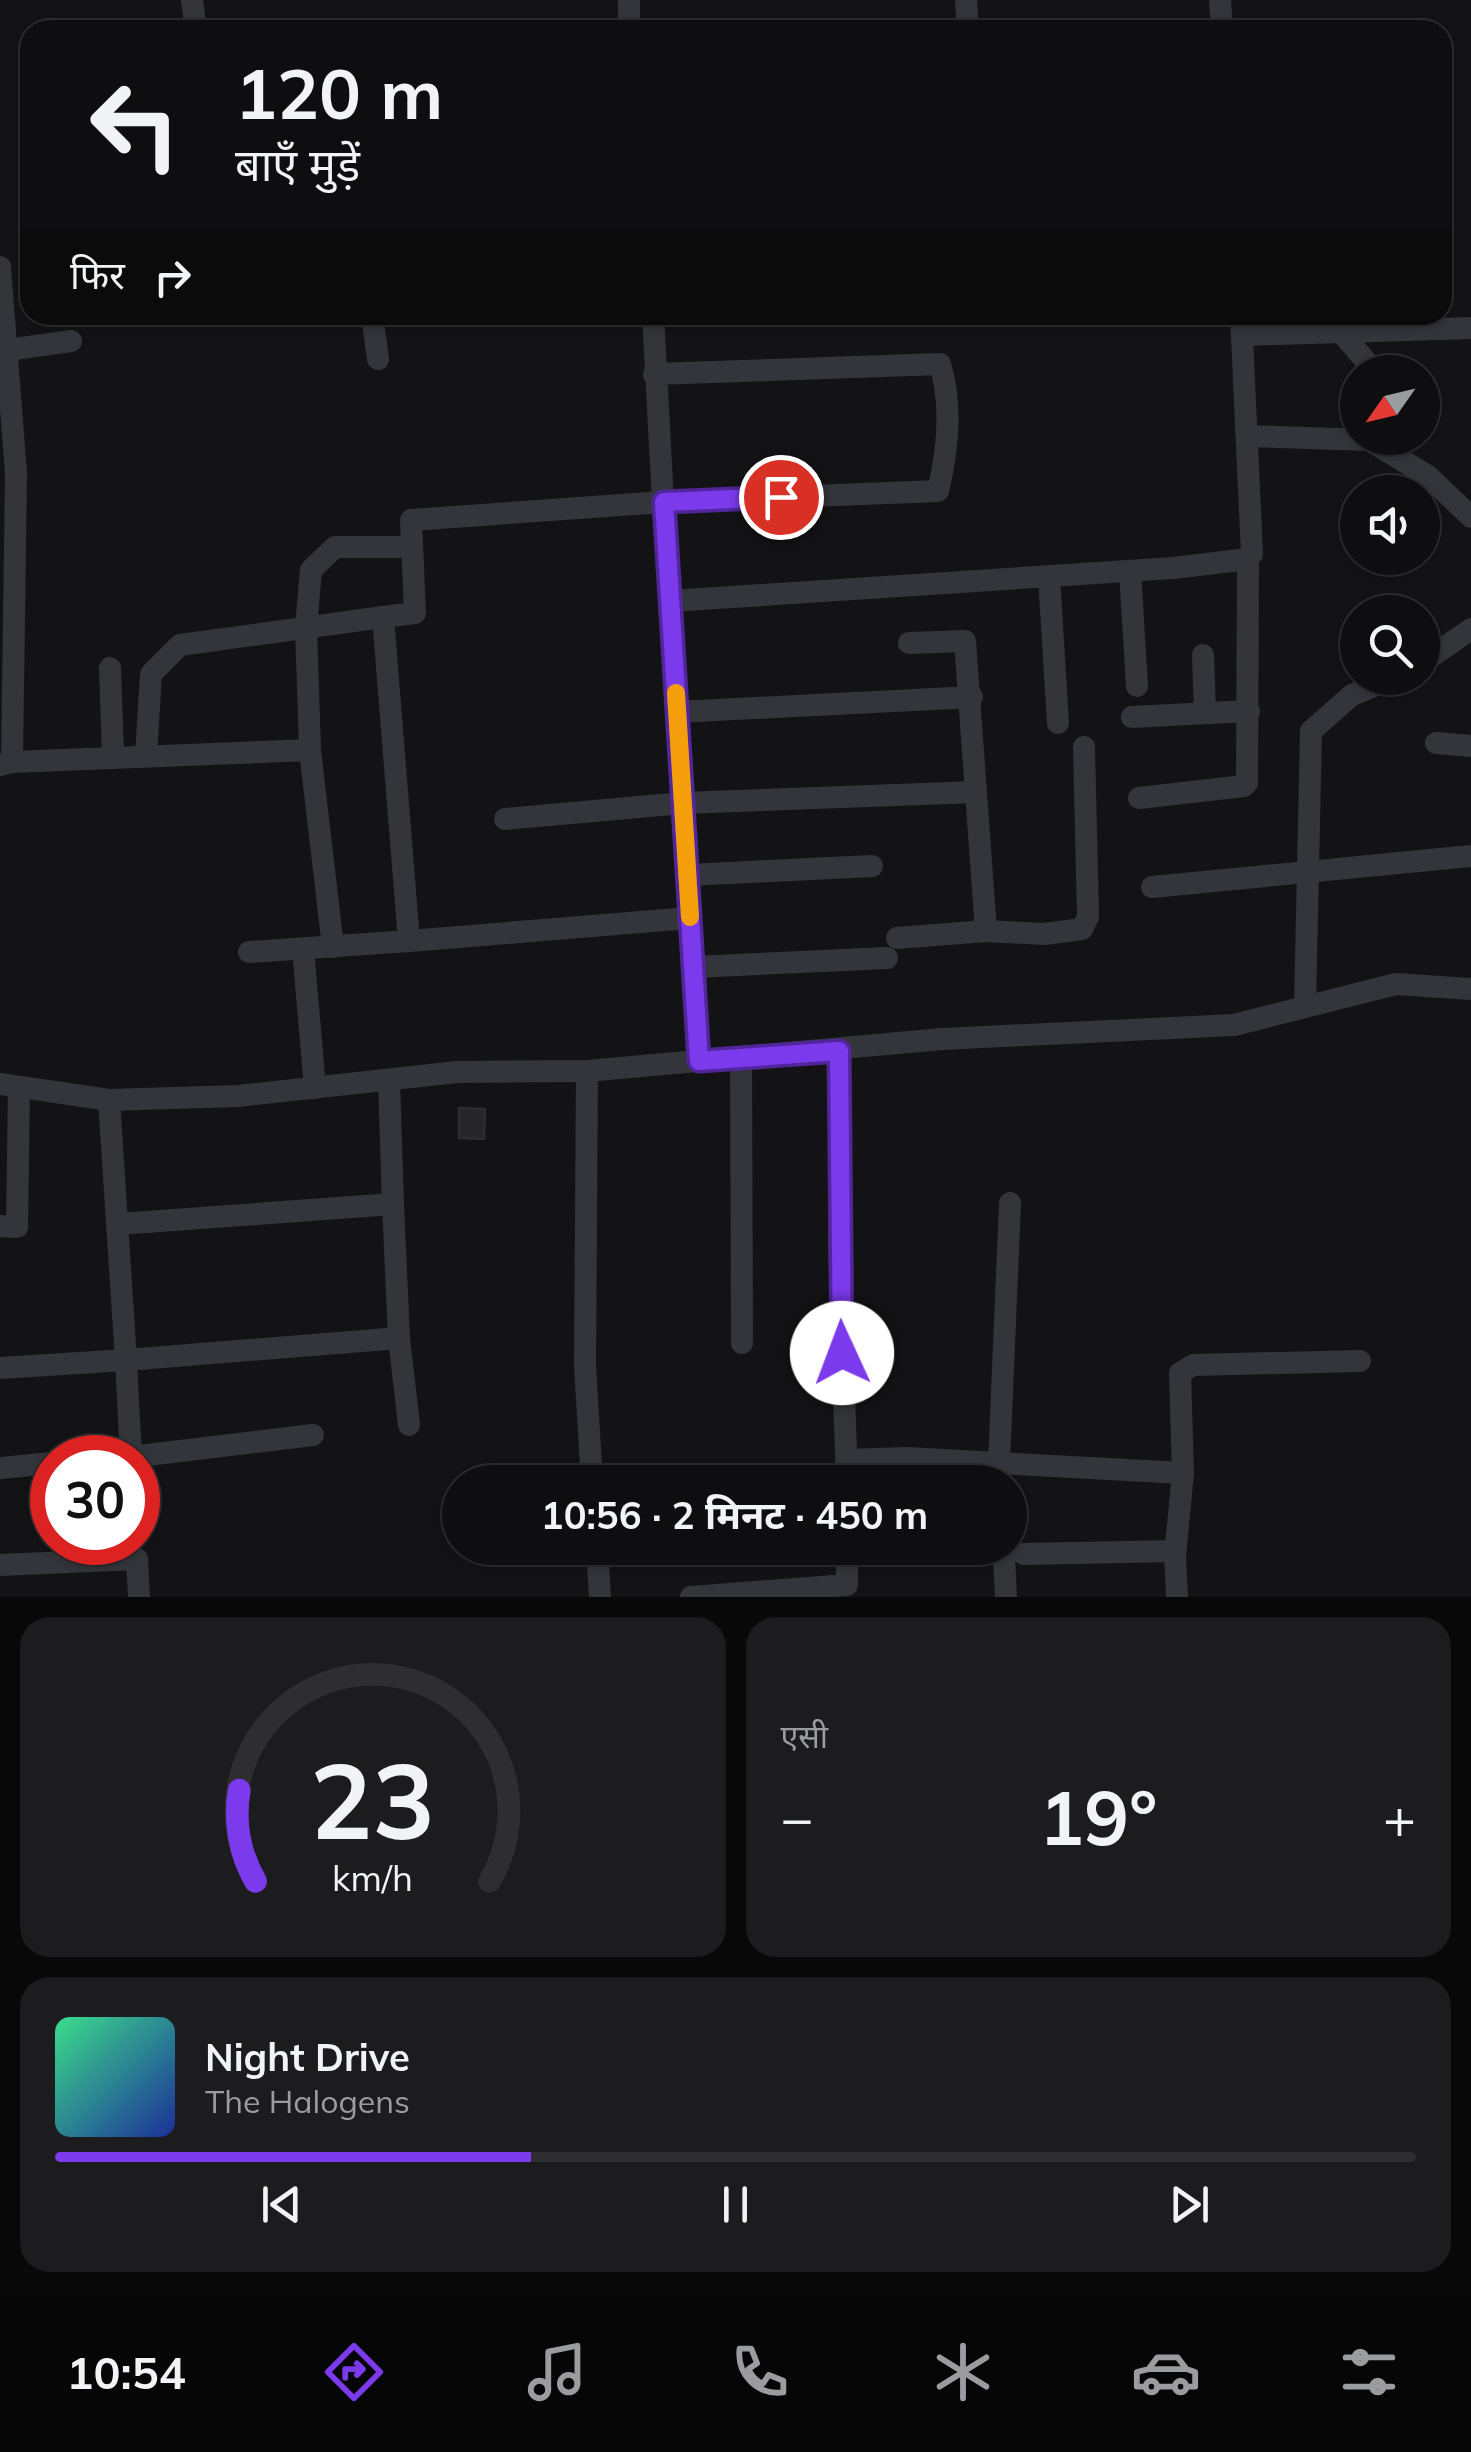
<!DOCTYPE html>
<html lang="hi">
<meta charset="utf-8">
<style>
body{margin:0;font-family:Mulish,"Noto Sans Devanagari",sans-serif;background:#1c1c1e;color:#f1f3f6;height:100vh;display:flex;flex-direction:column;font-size:38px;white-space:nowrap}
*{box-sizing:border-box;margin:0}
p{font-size:32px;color:#9b9c9f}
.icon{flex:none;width:55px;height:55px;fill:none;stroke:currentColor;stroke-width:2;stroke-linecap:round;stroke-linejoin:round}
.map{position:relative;height:1597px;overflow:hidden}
.sheet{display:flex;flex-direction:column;gap:20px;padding:20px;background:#080809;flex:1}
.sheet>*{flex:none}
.guide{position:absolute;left:20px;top:20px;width:1432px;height:305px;border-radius:30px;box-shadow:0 2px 8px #0004,0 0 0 2px #2e2e30;background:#0e0e10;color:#f1f3f6;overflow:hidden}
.needle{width:65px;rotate:236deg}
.controls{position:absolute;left:1340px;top:355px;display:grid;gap:20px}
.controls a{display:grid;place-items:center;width:100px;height:100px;border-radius:50%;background:#0e0e10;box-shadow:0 2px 8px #0004,0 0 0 2px #2e2e30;font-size:50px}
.speed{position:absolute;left:30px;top:1435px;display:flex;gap:20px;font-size:50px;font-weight:700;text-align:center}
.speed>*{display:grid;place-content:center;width:130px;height:130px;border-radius:50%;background:#0e0e10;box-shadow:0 2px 8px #0004,0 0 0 2px #2e2e30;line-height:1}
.speed .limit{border:15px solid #d22;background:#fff;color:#111}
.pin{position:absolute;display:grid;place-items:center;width:85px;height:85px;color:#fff;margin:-42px;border:5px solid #fff;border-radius:50%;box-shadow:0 2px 10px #0007}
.me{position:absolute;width:110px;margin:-55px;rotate:358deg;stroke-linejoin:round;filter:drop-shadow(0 0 8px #0008)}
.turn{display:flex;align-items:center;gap:35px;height:210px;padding:0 50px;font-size:45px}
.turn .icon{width:130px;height:130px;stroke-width:2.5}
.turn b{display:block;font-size:70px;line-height:85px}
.then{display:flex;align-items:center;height:95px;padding:0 50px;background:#0003;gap:20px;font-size:38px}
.big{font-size:75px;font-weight:700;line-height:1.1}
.sheet .card{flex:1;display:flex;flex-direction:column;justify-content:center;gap:15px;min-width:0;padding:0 35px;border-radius:30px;background:#1c1c1e}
.sheet .dial{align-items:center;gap:0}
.dial svg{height:260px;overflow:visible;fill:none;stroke:#2e2e30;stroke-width:7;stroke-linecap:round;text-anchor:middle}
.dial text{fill:#f1f3f6;stroke:none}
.song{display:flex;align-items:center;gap:30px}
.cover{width:120px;height:120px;border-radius:15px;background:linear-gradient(135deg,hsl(150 70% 55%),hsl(230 70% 35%))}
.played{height:10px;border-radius:5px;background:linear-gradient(90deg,#7c3aed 35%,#2e2e30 35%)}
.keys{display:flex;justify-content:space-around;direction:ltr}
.heat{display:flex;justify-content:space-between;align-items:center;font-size:55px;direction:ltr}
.sheet .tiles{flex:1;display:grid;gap:20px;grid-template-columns:1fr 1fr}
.card:last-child{grid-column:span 2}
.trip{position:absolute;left:442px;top:1465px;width:585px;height:100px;border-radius:50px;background:#0e0e10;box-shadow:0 2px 8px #0004,0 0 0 2px #2e2e30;font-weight:700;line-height:100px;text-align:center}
.dock{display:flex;height:160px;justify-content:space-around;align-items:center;background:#060606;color:#9b9c9f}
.dock .icon{width:70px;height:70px}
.dock .active{color:#7c3aed}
.dock b{font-size:45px;color:#f1f3f6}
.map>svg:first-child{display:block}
</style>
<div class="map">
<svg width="1471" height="1597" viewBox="0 0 1471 1597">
<rect width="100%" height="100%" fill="#131315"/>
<!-- building -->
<polygon fill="#262629" stroke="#2d2d31" stroke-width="2.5" points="459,1108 485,1109 484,1139 459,1138"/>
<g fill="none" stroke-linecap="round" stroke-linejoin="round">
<!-- minor -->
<g stroke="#34353a" stroke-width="22">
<polyline points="192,0 196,30"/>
<polyline points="629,0 629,30"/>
<polyline points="966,0 968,30"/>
<polyline points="1220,0 1222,30"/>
<polyline points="0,267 16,473 12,762 0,765"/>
<polyline points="372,315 378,359"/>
<path d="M653,315L663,502L938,491C948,450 952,404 940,364L654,374"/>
<polyline points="1341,332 1375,372"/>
<polyline points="1242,335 1471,328"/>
<polyline points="0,351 71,341"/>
<polyline points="1248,436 1369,440 1428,476 1471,517"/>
<polyline points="1130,571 1137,686"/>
<polyline points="1049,577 1058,723"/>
<polyline points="671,601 1173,568 1248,559 1252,554 1241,315"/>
<polyline points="909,643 965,641 986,931"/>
<polyline points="1203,655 1205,713"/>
<polyline points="1422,663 1471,629"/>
<polyline points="110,668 113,755"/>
<polyline points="677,712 972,697"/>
<polyline points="1132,717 1249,711"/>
<polyline points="1436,743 1471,746"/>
<polyline points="310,750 306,627 311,570 335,547 411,547"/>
<polyline points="146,755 151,674 180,645 383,617"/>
<polyline points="12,762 310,750 333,947"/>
<polyline points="1139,798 1244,786 1247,783 1248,559"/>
<polyline points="505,819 683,803 976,792"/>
<polyline points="688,875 872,866"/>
<polyline points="1152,887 1471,856"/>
<polyline points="690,918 409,941 383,617 415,613 411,520 663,502 699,1061"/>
<polyline points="897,938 986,931 1044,934 1082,929 1088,917 1084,747"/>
<polyline points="303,949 315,1088"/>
<polyline points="249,952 409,941"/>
<polyline points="693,967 887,958"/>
<polyline points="1305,1007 1311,731 1352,695 1393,678"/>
<polyline points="839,1051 839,1247 847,1482"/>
<polyline points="741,1058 742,1343"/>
<polyline points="587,1071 585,1366 592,1482"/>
<polyline points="0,1084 109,1100 238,1096 457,1072 587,1071 942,1039 1234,1025 1396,984 1471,989"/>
<polyline points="393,1204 399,1338"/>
<polyline points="119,1224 393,1204 389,1081"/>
<polyline points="0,1226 17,1227 19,1087"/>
<polyline points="0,1368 126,1360 109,1100"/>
<polyline points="122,1458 313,1435"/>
<polyline points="131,1458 126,1360 399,1338 409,1425"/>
<polyline points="847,1460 907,1458 1183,1473"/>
<polyline points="999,1463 1010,1203"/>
<polyline points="0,1468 52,1463"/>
<polyline points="597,1548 600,1597"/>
<polyline points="1024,1554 1175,1551"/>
<polyline points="1004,1557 1006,1597"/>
<polyline points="0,1565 137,1559 139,1597"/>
<polyline points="691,1597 847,1585 847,1548"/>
<polyline points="1177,1597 1175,1556 1183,1473 1180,1373 1193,1365 1360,1361"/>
</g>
</g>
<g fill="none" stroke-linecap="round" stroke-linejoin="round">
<!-- route casing -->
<g stroke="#51269a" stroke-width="25">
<polyline id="route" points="781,497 664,502 699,1061 839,1051 842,1353"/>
</g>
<!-- route -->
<use href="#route" stroke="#7c3aed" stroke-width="18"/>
<!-- slow -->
<polyline stroke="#f59e0b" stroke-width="18" points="676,693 690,917"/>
</g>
</svg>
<div class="controls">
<a><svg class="needle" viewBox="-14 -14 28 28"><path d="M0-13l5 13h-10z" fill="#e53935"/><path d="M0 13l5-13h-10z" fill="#9b9c9f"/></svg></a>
<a><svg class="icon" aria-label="sound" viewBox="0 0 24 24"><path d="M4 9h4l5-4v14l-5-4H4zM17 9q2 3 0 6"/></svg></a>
<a><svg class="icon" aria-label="search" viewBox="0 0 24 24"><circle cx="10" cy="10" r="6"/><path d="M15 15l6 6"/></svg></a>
</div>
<div class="speed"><div class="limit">30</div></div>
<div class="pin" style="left:781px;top:497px;background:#d93025"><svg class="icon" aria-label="arrive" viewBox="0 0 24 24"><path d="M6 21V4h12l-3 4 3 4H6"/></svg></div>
<svg class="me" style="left:842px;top:1353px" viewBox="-20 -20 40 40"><circle r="19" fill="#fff"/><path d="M0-13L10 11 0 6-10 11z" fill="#7c3aed"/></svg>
<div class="trip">10:56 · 2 मिनट · 450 m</div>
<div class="guide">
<div class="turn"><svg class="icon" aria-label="left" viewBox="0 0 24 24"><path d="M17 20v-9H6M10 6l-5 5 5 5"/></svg><div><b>120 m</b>बाएँ मुड़ें</div></div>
<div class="then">फिर<svg class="icon" aria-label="right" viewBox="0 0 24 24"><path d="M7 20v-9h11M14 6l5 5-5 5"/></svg></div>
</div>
</div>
<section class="sheet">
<div class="tiles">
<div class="card dial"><svg viewBox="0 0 100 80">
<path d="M14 69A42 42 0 1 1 86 69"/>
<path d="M14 69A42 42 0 0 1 9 41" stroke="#7c3aed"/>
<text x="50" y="56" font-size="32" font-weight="700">23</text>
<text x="50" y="72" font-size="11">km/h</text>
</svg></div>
<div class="card"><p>एसी</p>
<div class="heat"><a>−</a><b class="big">19°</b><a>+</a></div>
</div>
<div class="card">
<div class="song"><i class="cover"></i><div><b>Night Drive</b><p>The Halogens</p></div></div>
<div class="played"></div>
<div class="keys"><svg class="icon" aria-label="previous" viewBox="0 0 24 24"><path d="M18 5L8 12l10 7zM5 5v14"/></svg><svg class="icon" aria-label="pause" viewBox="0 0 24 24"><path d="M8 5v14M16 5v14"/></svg><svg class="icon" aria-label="next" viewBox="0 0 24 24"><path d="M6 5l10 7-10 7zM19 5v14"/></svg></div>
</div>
</div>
</section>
<nav class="dock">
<b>10:54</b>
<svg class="icon active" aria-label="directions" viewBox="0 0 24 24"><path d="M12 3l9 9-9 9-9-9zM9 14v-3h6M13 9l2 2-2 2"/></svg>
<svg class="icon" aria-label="music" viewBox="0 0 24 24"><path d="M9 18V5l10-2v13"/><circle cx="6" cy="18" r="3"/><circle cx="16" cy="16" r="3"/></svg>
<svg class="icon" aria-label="phone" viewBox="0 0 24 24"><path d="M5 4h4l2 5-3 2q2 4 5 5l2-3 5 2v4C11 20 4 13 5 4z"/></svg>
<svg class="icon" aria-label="climate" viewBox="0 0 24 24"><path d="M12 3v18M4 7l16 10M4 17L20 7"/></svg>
<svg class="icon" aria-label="car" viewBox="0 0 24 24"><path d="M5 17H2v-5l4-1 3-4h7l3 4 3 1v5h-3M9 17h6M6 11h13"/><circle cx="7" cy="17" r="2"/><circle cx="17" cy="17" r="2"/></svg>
<svg class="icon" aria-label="filters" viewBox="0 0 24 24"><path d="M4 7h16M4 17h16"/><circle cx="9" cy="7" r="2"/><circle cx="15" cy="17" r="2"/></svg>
</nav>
